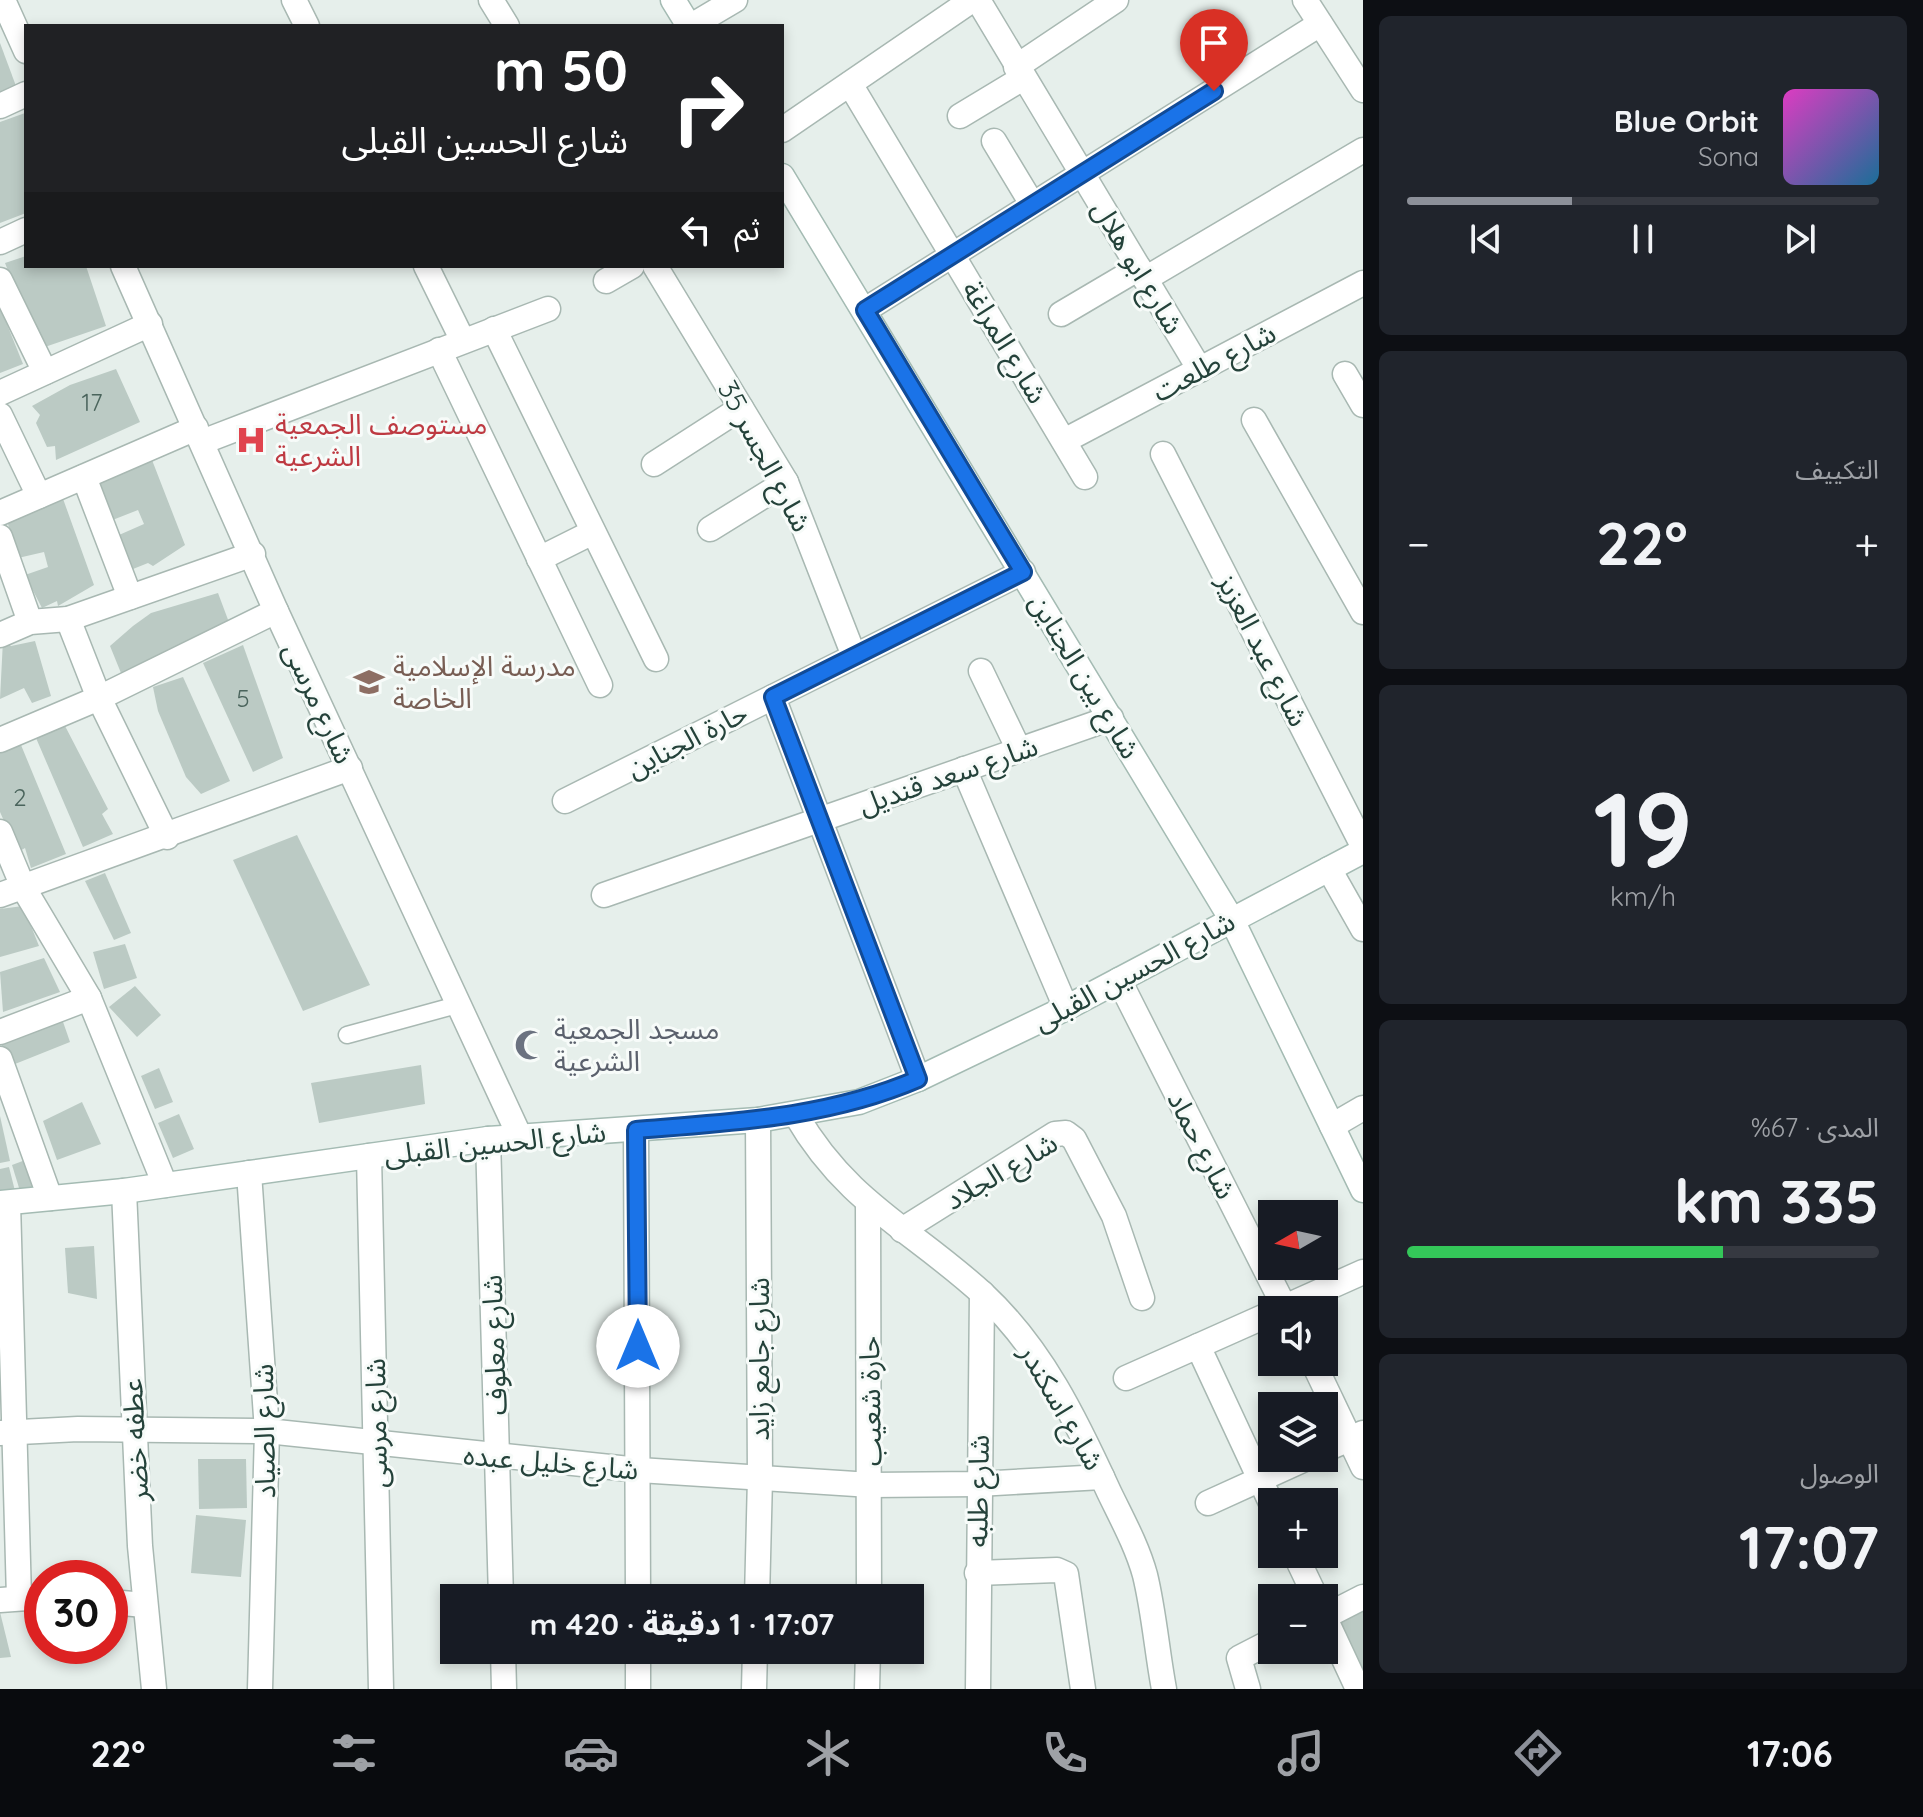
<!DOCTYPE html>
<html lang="ar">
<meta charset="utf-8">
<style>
body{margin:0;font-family:Quicksand,"Noto Sans Arabic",sans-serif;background:#20242c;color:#f1f3f6;direction:rtl;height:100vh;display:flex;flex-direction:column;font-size:30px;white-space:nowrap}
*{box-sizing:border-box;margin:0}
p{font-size:26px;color:#9ea1a6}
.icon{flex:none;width:44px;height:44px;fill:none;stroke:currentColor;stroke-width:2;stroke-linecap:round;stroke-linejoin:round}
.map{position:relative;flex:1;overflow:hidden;direction:ltr}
.details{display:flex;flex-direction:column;gap:16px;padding:16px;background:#0d0f14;width:560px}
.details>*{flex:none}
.hud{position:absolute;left:24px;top:24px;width:760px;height:244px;border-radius:0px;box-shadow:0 4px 12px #0003;direction:rtl;background:#202124;color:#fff;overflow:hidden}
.needle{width:52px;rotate:261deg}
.fabs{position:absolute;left:1258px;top:1200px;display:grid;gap:16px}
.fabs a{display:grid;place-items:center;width:80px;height:80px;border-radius:0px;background:#171b24;box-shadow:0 4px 12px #0003;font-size:40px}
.speed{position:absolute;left:24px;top:1560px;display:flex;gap:16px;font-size:40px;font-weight:700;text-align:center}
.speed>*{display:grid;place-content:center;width:104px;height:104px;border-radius:50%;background:#171b24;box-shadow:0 4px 12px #0003;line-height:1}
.speed .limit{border:12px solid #d22;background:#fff;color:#111}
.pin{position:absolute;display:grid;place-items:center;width:68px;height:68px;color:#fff;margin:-82px -34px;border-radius:50% 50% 50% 0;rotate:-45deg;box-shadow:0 0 8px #0007}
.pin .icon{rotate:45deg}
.me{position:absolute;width:88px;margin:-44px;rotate:0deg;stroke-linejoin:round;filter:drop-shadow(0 0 6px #0008)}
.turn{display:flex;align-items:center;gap:28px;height:168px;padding:0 24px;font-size:36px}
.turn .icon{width:104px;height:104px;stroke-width:2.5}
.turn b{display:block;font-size:56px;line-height:68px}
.then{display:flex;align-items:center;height:76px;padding:0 24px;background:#0003;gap:16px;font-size:30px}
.big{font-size:60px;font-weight:800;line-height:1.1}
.details .tile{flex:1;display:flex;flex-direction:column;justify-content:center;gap:12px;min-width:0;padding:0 28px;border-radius:12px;background:#20242c}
.details .dial{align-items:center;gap:0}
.dial b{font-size:104px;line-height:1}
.song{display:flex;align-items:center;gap:24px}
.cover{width:96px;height:96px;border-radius:12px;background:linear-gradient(135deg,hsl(310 70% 55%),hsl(200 70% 35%))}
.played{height:8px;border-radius:4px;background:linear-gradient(90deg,#8c9099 35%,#363941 35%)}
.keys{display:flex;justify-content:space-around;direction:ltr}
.heat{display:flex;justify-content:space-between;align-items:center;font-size:44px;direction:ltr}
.charge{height:12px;border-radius:6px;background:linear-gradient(90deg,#34c759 67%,#363941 0)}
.trip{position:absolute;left:440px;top:1584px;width:484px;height:80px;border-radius:0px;background:#171b24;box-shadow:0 4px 12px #0003;font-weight:800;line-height:80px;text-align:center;direction:rtl}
.menu{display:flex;height:128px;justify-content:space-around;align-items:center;background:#090b0e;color:#9ea1a6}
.menu .icon{width:56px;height:56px}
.menu .current{color:#8c9099}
.menu b{font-size:36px;color:#f1f3f6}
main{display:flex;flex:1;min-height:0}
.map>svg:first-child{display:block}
</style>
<main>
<section class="details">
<div class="tile">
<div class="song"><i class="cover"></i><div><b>Blue Orbit</b><p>Sona</p></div></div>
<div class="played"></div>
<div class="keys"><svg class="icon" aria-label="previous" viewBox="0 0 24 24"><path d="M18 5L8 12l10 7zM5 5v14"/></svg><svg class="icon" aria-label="pause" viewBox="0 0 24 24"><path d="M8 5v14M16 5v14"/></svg><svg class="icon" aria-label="next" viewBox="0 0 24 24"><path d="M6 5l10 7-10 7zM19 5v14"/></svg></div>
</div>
<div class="tile"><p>التكييف</p>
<div class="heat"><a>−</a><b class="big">22°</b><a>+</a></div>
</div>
<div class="tile dial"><b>19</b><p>km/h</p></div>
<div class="tile"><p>المدى · 67%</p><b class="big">335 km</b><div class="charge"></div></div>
<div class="tile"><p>الوصول</p><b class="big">17:07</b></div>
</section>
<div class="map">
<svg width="1363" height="1689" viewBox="0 0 1363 1689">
<rect width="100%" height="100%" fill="#e6efeb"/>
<!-- building -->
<g fill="#bbcac4">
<polygon points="0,43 16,86 0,92"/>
<polygon points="25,113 26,213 0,223 0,122"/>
<polygon points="26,256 26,266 86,266 106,326 39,349 5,263"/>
<polygon points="0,307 23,364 0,373"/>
<polygon points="116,369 140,422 56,460 55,446 47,447 36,423 40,415 32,406 70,385"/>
<polygon points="152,460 185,545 153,566 148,563 133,569 119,535 144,524 138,510 110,521 97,484"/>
<polygon points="62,496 94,585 58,606 57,601 42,608 25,575 48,567 44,552 18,558 8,524 20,515"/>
<polygon points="218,593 230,625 121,673 110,646 133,626 151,613"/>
<polygon points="3,640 11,646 35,641 51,696 32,703 24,688 0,699"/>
<polygon points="243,645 283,758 253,772 203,663"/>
<polygon points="183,677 230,781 201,794 186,777 158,711 153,687"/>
<polygon points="64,724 108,809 102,814 113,834 83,847 36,738"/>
<polygon points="21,745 66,854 31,868 25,848 18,852 0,812 0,753"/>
<polygon points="297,835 370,985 303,1011 233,860"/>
<polygon points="105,873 131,933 114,940 85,881"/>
<polygon points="23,906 39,946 0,957 0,909"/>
<polygon points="125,944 137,978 104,989 93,952"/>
<polygon points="44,958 60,992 3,1012 0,972"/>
<polygon points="135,986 161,1015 137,1037 109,1007"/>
<polygon points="61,1016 70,1042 10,1066 0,1041"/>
<polygon points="421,1065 425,1104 319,1123 311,1083"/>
<polygon points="159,1068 173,1102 155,1109 141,1076"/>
<polygon points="82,1102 101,1144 57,1160 43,1121"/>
<polygon points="179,1114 194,1149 173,1158 158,1123"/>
<polygon points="0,1116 10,1161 0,1163"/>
<polygon points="28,1159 40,1186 20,1191 12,1165"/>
<polygon points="9,1167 15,1191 0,1196 0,1169"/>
<polygon points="94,1246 97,1299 68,1293 65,1248"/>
<polygon points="198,1459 246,1459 247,1508 199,1509"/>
<polygon points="196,1515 246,1520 241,1577 191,1573"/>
<polygon points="1363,1606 1363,1689 1344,1689 1324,1644 1324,1625"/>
<polygon points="0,1612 11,1657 0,1658"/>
</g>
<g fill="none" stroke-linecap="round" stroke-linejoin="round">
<!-- lane casing -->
<g stroke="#a8b8b2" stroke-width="19">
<polyline id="lane" points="347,1035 457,1005"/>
</g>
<!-- street casing -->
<g stroke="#a8b8b2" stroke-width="27">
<g id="street">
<polyline points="3,0 26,51"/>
<polyline points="294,0 307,26"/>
<polyline points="491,0 507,26"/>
<polyline points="978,0 1200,370"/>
<polyline points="1305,0 1363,90"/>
<polyline points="691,26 735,0"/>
<polyline points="1016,67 1116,0"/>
<polyline points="850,84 1085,477"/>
<polyline points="0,106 26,94"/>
<polyline points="960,116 1023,78"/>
<polyline points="782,130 972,0"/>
<polyline points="994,141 1032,204"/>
<polyline points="0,242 26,230"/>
<polyline points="123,266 276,611 520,1137"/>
<polyline points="426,266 463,341"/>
<polyline points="655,266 786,482 854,656"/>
<polyline points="1145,279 1363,150"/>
<polyline points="0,280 45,372"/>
<polyline points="606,281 632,266"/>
<polyline points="865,310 1320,24"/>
<polyline points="1061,314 1139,268"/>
<polyline points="494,329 656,659"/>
<polyline points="439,350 600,685"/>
<polyline points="1345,374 1363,405"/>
<polyline points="0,393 150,324"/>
<polyline points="0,415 39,496"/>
<polyline points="1254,420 1363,612"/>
<polyline points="1064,441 1363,283"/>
<polyline points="202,442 548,309"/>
<polyline points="1163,454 1363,846"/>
<polyline points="654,464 741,408"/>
<polyline points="84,477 130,597"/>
<polyline points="0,513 196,428"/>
<polyline points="710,529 786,482"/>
<polyline points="0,537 30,622"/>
<polyline points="539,559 593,532"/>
<polyline points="68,619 99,698 167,837"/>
<polyline points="0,635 30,622 68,619 253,554"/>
<polyline points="981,671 1019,750"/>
<polyline points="773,697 918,1079"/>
<polyline points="0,740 99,698 276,611"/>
<polyline points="964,769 1066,1008"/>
<polyline points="565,801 1023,572"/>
<polyline points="0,832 23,887 89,998 165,1185"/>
<polyline points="1329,869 1363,929"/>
<polyline points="0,895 350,768"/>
<polyline points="604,895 1111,718"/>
<polyline points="1119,980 1286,1310"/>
<polyline points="0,1032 89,998"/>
<polyline points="0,1059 50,1198"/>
<path d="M796,1115C847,1203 912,1229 983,1294C1042,1349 1076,1420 1109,1492C1122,1519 1137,1546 1145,1575C1154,1612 1157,1652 1164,1689"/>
<polyline points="1332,1126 1363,1108"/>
<polyline points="636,1130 638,1598"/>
<polyline points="488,1139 501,1598"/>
<polyline points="369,1156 381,1689"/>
<polyline points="249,1173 267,1431 260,1689"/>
<polyline points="124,1191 140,1546 154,1689"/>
<polyline points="8,1203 19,1598"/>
<polyline points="868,1204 869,1598"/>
<polyline points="902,1230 1055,1134 1066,1133 1074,1139 1114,1216 1142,1298"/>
<polyline points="1278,1310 1363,1272"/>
<polyline points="1272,1313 1198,1346 1272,1505"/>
<polyline points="1313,1362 1363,1467"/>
<polyline points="1126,1378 1198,1346"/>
<polyline points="0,1433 78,1429 267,1431 639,1470 871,1485 978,1484 1102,1477"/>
<polyline points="1324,1450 1363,1433"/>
<polyline points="1208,1503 1307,1458"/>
<polyline points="1295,1554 1316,1598"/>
<polyline points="977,1573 1057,1570 1066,1574 1083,1689"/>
<polyline points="757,1598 760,1478 758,1120"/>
<polyline points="0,1600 42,1597"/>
<polyline points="110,1602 145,1605"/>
<polyline points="1324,1616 1358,1689"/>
<polyline points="1324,1617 1363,1597"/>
<polyline points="503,1650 504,1689"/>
<polyline points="638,1689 638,1650"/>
<polyline points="754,1689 755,1650"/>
<polyline points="867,1689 868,1650"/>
<polyline points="978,1689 982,1293"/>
<polyline points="1248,1689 1239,1658 1272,1641"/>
</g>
</g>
<!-- secondary casing -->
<g stroke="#a4bbb3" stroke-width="27">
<g id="secondary">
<polyline points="673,0 689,26"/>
<polyline points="782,176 1232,920 1363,1190"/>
<polyline points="0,1203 124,1191 488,1139 758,1120 859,1102 918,1079 1066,1008 1363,851"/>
</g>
</g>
<!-- lane -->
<use href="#lane" stroke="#fff" stroke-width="16"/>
<!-- street -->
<use href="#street" stroke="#fff" stroke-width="24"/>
<!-- secondary -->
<use href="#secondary" stroke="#fff" stroke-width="24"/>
</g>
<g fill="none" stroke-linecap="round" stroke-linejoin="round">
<!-- route casing -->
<g stroke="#114b97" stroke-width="20">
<path id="route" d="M638,1346L636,1130C733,1122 827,1118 918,1079L773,697L1023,572L865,310L1214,91"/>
</g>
<!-- route -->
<use href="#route" stroke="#1a73e8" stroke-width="14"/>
</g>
<!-- icons -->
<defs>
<g id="hospital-bare" transform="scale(2.4)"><path d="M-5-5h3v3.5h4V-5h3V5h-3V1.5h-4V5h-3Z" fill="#e0444e" stroke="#f7fbf9" stroke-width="2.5" paint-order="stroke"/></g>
<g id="school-bare" transform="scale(2.4)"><path d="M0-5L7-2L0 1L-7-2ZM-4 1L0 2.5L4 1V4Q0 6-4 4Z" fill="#8d6e63" stroke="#f7fbf9" stroke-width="2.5" paint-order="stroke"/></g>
<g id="mosque-bare" transform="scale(2.4)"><path d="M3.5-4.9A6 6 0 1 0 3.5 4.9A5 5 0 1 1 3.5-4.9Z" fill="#6b7280" stroke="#f7fbf9" stroke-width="2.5" paint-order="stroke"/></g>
</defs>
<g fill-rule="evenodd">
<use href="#hospital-bare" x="251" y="440"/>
<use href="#school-bare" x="369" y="682"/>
<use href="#mosque-bare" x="530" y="1045"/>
</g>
<g text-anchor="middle" stroke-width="6" stroke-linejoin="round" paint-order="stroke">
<!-- number labels -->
<g font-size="24" fill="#4a645c">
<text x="92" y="411">17</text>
<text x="243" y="707">5</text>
<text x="20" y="806">2</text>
</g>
<!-- street labels -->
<g font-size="28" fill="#24423a" stroke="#f7fbf9">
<text transform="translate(1138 267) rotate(59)" y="10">شارع ابو هلال</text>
<text transform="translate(1005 342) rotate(59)" y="10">شارع المراغة</text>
<text transform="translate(1214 362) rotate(-28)" y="10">شارع طلعت</text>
<text transform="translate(765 456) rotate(62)" y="10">شارع الجسر 35</text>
<text transform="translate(1263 650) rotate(63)" y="10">شارع عبد العزيز</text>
<text transform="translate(1085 676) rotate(59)" y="10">شارع بين الجناين</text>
<text transform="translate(319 703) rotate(65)" y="10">شارع مرسى</text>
<text transform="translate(687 740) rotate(-27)" y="10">حارة الجناين</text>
<text transform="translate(948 775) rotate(-19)" y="10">شارع سعد قنديل</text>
<text transform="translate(1134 971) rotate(-28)" y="10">شارع الحسين القبلى</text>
<text transform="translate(495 1143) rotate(-6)" y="10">شارع الحسين القبلى</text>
<text transform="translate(1202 1145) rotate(63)" y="10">شارع حماد</text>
<text transform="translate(1001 1171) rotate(-30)" y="10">شارع الجلاد</text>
<text transform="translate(494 1345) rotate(-92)" y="10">شارع معلوف</text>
<text transform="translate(759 1359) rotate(-90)" y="10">شارع جامع زايد</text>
<text transform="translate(870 1401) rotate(-91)" y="10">حارة شعيب</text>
<text transform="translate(1062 1407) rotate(60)" y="10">شارع اسكندر</text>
<text transform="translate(376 1423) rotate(-91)" y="10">شارع مرسى</text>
<text transform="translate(264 1431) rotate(-91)" y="10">شارع الصياد</text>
<text transform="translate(135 1440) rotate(-93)" y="10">عطفه خضر</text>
<text transform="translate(551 1462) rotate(5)" y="10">شارع خليل عبده</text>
<text transform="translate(978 1491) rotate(-89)" y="10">شارع طلبه</text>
</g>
<!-- health labels -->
<g font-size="28" fill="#be3a42" stroke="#f7fbf9" text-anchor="start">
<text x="275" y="434">مستوصف الجمعية<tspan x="275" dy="32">الشرعية</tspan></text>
</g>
<!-- education labels -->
<g font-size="28" fill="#785e54" stroke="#f7fbf9" text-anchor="start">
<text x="393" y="676">مدرسة الإسلامية<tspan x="393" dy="32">الخاصة</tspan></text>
</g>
<!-- worship labels -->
<g font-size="28" fill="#5b616d" stroke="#f7fbf9" text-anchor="start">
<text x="554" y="1039">مسجد الجمعية<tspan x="554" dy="32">الشرعية</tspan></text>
</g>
</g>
</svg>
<div class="fabs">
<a><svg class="needle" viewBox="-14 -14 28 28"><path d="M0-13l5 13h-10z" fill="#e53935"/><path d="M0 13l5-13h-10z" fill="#9ea1a6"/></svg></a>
<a><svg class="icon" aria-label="sound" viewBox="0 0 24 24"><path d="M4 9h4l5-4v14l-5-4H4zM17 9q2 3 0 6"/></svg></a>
<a><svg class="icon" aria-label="layers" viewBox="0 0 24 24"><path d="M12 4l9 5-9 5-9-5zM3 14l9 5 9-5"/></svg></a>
<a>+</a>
<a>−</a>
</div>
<div class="speed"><div class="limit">30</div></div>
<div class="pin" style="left:1214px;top:91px;background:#d93025"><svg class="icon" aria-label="arrive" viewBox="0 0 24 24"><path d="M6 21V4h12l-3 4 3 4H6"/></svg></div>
<svg class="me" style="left:638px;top:1346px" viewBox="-20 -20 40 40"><circle r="19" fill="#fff"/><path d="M0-13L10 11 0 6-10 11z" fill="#1a73e8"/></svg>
<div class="trip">17:07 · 1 دقيقة · 420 m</div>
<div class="hud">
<div class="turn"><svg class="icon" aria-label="right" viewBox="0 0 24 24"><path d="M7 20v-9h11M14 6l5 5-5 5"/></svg><div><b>50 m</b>شارع الحسين القبلى</div></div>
<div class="then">ثم<svg class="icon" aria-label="left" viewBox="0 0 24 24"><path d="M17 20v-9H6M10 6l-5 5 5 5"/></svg></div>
</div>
</div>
</main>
<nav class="menu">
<b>17:06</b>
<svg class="icon current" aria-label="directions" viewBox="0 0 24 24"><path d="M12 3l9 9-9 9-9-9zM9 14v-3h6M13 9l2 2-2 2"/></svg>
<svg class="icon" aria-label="music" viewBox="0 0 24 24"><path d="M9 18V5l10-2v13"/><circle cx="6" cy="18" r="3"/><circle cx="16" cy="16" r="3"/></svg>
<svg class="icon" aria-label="phone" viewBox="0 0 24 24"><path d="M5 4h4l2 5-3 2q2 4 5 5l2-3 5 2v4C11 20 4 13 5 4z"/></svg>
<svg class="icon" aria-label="climate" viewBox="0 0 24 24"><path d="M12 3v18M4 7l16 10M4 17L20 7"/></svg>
<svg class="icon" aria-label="car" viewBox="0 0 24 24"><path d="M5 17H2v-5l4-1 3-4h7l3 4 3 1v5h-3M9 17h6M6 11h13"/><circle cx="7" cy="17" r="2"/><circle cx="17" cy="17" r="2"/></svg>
<svg class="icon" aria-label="filters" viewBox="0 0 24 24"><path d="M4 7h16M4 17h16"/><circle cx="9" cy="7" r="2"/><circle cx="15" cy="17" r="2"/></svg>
<b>22°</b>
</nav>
